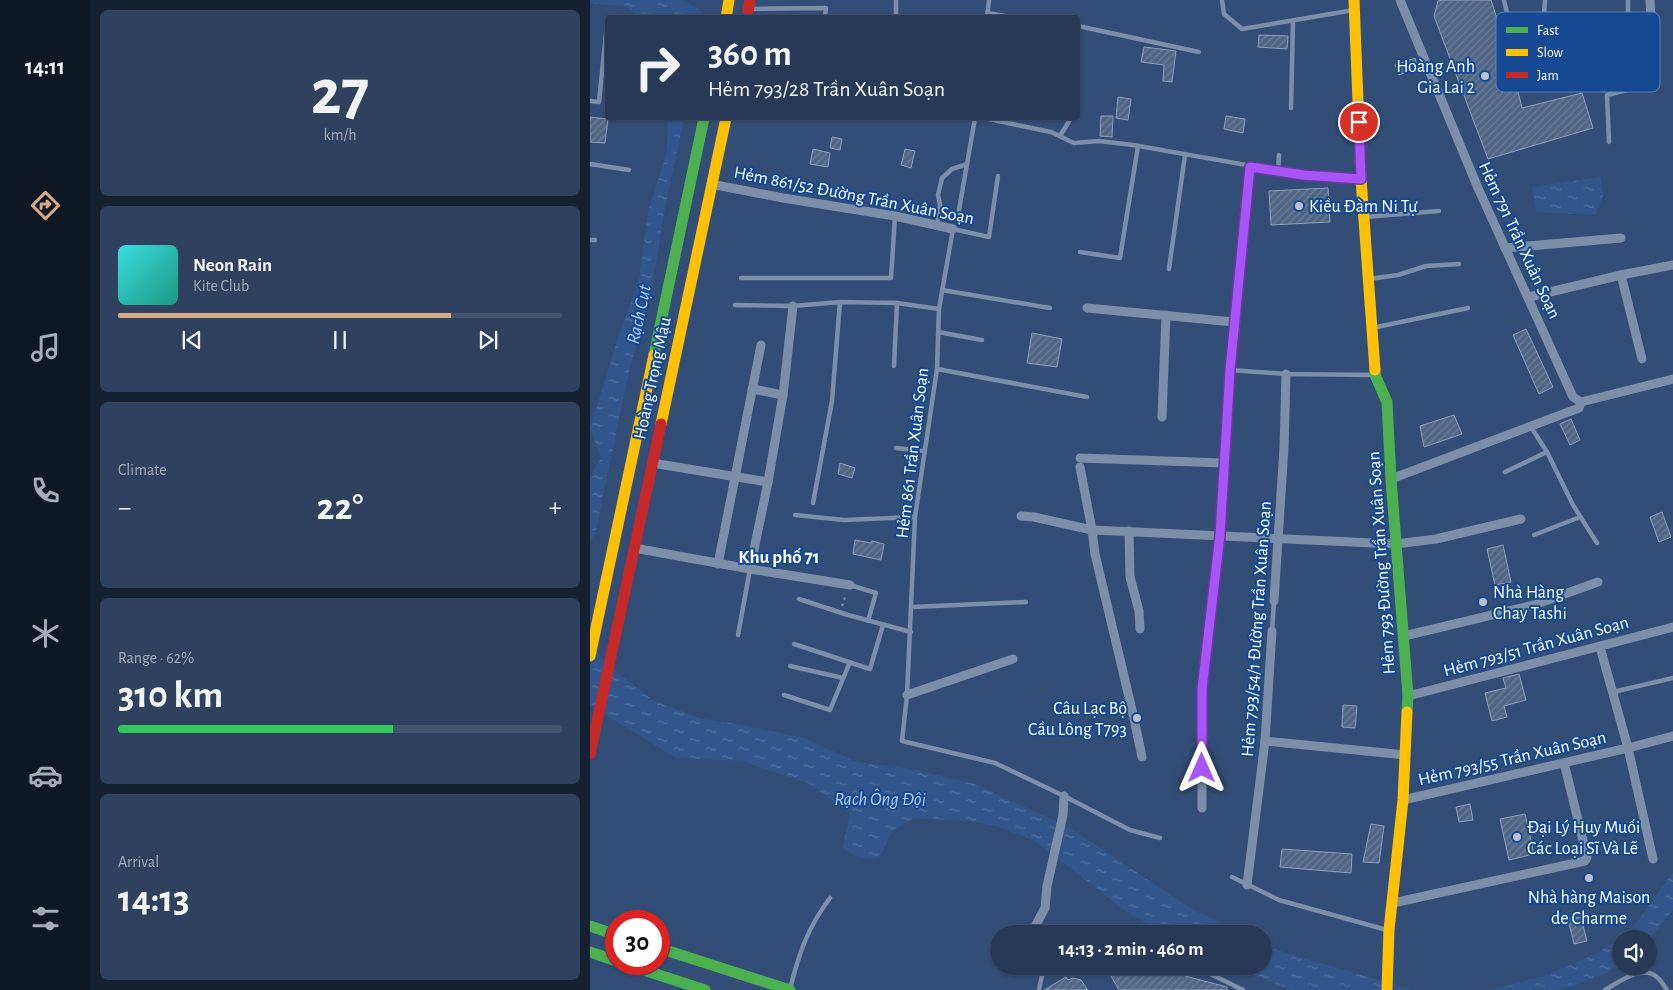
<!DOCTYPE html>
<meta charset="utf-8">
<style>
body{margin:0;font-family:"Alegreya Sans",sans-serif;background:#2e415e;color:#f1f3f6;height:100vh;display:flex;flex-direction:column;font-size:19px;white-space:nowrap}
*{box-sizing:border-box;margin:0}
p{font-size:16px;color:#a4adba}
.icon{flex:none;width:28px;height:28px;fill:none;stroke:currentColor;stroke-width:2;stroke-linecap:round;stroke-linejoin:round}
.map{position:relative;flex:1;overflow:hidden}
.side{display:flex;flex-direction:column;gap:10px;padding:10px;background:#152030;width:500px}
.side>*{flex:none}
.top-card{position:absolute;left:15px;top:15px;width:475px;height:105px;border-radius:5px;box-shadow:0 1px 4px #0004,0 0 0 1px #42546e;background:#263a58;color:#f1f3f6;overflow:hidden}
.tools{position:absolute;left:1022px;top:930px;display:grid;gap:10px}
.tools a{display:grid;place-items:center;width:45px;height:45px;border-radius:50%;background:#263a58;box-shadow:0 1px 4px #0004,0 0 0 1px #42546e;font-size:25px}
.speed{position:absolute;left:15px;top:910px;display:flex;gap:10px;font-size:25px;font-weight:700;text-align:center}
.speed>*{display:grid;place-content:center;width:65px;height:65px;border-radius:50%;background:#263a58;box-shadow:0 1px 4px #0004,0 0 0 1px #42546e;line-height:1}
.speed .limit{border:8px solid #d22;background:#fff;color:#111}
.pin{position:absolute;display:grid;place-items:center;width:42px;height:42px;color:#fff;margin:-21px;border:2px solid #fff;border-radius:50%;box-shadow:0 1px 5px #0007}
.me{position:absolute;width:55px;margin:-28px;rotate:0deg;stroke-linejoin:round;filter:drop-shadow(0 0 4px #0008)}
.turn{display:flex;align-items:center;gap:18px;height:105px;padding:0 20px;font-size:22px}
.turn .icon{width:65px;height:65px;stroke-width:2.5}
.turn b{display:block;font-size:35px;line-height:42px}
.big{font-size:38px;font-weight:700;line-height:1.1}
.side .card{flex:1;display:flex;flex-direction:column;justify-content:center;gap:8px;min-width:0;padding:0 18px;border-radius:8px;background:#2e415e}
.side .dial{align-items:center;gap:0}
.dial b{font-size:65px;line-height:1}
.song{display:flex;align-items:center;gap:15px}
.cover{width:60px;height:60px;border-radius:8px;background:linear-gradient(135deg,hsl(180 70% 55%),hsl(170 70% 35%))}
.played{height:5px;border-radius:2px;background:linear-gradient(90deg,#d6ab8b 75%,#42546e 75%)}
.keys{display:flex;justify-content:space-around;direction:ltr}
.heat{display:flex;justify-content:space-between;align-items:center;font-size:28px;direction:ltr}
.charge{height:8px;border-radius:4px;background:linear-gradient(90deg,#34c759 62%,#42546e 0)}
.trip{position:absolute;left:400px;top:925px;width:282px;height:50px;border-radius:25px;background:#263a58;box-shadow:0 1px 4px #0004,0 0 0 1px #42546e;font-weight:700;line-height:50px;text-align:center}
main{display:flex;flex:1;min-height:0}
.menu{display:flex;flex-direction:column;width:90px;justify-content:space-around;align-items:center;background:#0f1723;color:#a4adba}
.menu .icon{width:35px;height:35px}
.menu .active{color:#d6ab8b}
.menu b{font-size:22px;color:#f1f3f6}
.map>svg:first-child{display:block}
</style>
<main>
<nav class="menu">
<b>14:11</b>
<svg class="icon active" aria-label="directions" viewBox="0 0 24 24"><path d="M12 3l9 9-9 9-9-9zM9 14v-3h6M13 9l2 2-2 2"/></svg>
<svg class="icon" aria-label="music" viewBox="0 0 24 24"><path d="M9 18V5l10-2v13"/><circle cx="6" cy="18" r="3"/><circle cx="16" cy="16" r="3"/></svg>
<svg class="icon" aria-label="phone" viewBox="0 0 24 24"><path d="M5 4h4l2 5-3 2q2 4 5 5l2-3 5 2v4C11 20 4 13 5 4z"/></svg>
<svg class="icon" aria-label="climate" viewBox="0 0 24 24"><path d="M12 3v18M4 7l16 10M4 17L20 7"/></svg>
<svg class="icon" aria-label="car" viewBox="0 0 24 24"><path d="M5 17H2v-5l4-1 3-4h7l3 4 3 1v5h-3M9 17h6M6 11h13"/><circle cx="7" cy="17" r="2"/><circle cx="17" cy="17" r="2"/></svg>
<svg class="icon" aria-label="filters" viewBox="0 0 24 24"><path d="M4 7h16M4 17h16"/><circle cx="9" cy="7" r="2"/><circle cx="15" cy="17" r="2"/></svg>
</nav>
<section class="side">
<div class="card dial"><b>27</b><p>km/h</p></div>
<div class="card">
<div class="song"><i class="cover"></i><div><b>Neon Rain</b><p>Kite Club</p></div></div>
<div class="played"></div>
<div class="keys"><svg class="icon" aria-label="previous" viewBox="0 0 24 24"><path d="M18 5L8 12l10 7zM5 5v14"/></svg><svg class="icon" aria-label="pause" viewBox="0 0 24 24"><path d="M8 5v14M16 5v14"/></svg><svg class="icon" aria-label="next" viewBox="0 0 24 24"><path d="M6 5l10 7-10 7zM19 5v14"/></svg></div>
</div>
<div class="card"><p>Climate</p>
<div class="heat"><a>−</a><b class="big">22°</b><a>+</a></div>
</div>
<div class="card"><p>Range · 62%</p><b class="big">310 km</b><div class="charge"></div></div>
<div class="card"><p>Arrival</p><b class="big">14:13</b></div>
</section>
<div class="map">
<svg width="1083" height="990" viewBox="0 0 1083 990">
<defs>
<pattern id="water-ripples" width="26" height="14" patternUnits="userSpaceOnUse" patternTransform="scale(1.25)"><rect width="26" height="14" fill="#32568c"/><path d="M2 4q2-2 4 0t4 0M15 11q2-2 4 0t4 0" fill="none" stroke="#516f9d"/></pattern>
<pattern id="building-hatch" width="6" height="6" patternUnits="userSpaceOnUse" patternTransform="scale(1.25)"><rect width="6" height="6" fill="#4f6685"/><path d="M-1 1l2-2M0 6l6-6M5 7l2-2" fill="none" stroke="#697d97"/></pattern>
</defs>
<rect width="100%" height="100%" fill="#334e76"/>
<!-- water -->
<g fill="url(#water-ripples)">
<polygon points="0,0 92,0 110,10 112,17 48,17 37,7 0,3"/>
<polygon points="78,118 94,118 74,213 63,282 37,380 6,531 0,542 0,477 11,458 0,429 28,338 49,280 58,212 77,152"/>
<polygon points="1010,177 1013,196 1005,215 946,212 942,187"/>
<path d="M0,644L19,666L64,701L112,719L147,724L217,739L264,761L321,769L385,784L480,828L605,911L653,934H578L541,915L445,841L410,827L380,821L324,818L302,831L289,858C276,860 262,856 253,848L260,813L218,783L152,761L86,758L0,705Z"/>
<polygon points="1083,872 1083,910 1059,940 1059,939 1031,939 1031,963 1015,974 971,990 900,990 954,976 1006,954 1028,939 1045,925"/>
<polygon points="674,944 689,951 823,990 700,990 644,966 674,966"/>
</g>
<!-- building -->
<g fill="url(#building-hatch)" stroke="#90a0b7">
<polygon points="853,0 901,0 920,59 932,108 992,93 1003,128 898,159 844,16 848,1"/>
<polygon points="669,35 698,36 697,49 668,47"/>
<polygon points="554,47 586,51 582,82 573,81 574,65 551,62"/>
<polygon points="825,58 828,68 809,75 805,65"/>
<polygon points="528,97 541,99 538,120 526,118"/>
<polygon points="511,116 523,116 522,137 510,136"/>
<polygon points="636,116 655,119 653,133 634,129"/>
<polygon points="0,117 18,119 15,143 0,142"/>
<polygon points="242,137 252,139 250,150 240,148"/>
<polygon points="223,149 240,153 238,167 220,164"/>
<polygon points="315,149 325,151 321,168 311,165"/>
<polygon points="738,188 740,222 681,225 679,191"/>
<polygon points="936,329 963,387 949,394 923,335"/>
<polygon points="442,333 472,339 467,367 437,363"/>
<polygon points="864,415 872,434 834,447 830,426"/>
<polygon points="981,419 990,440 980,445 970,424"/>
<polygon points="250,463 265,468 262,478 248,474"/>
<polygon points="1072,512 1081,537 1069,542 1060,517"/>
<polygon points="265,540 281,543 282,541 294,544 291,560 263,554"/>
<polygon points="913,545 921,582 905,585 897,549"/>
<polygon points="929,674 936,700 914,706 917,717 902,721 895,693 916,688 913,678"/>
<polygon points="753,705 767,706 765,728 752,727"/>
<polygon points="880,804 883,820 869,822 866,807"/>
<polygon points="935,814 944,854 919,860 910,819"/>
<polygon points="781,824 794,826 789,863 773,862"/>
<polygon points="692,849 762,854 761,873 690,867"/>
<polygon points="991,917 997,941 984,944 978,919"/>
<polygon points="527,966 579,966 596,971 595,976 637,987 637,990 529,990 518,971"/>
<polygon points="476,977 478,980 483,978 491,980 498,990 454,990"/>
</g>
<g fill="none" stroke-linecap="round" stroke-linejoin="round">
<!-- path -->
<polyline stroke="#7b8fa9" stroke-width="2" stroke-dasharray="2.5 4" stroke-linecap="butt" points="252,606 256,594"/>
<!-- lane -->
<g stroke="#7b8fa9" stroke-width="4.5">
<polyline points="632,0 634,14 652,29 764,10"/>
<polyline points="914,0 922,35 926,72"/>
<polyline points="160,9 236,8 235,18"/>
<polyline points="397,13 427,18"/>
<polyline points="306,18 306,0"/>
<polyline points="397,18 399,0"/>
<polyline points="488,26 609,52"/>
<polyline points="952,46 955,0"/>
<path d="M990,86L987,53C1017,51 1029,46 1037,16"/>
<polyline points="0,101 9,102 16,33"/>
<polyline points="701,108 703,21"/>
<polyline points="394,118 461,132 484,143 509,141 543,145 713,175 770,179"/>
<polyline points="470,136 481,118"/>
<polyline points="1019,142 1017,95 1049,87 1050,84 1038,15 1038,0"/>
<polyline points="0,164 39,170"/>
<polyline points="688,171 689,155"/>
<polyline points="408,176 399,237 363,229 349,309 347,369 325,517 317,695 312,741 405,763 474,796 540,830 570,838"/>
<polyline points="369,210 377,164"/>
<polyline points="775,217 849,211"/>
<polyline points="347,225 350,205 348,195 352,178 362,169 377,164 385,118"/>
<polyline points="0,240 5,240"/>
<polyline points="490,252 530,258 548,146"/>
<polyline points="579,269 595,155"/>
<polyline points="151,278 301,278 305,216"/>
<polyline points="779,279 808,275 836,266 869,264"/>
<polyline points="352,290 460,308"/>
<polyline points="145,305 203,306 250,302 307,303 349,309"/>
<polyline points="782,328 878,308"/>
<polyline points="348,332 392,340"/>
<polyline points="304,366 307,303"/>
<polyline points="347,369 497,397"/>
<polyline points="640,370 696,374 783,375"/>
<polyline points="941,427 957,452 983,505 1007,543"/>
<polyline points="306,448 334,451"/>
<polyline points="915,472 957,452"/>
<polyline points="223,503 242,401 250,302"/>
<polyline points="205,515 254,520 325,517"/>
<polyline points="944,535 990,517"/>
<polyline points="260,585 286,593 278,621"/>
<polyline points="209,599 258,615 321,632"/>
<polyline points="322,607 436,602"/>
<polyline points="682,631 684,601"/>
<polyline points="148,635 160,569"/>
<polyline points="204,644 280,669 293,625"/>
<polyline points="200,666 253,678"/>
<polyline points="1023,692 1083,678"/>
<polyline points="194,695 240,710 260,662"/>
<polyline points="642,877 689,900 797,930"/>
<polyline points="604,966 653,990"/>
<path d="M200,989C209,953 218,927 240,898"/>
<polyline points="449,990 452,975 467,966"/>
<path d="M1015,990C1029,982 1052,964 1067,977C1071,980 1074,986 1077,990"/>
</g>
<!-- street -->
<g stroke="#7b8fa9" stroke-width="9">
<polyline points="810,0 888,188 983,397 991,402 1083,379"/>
<polyline points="1060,0 1063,67"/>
<polyline points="121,184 193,198 305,216 363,229"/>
<polyline points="915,248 1031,238"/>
<polyline points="1031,275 1052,359"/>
<polyline points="939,297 1031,275 1083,265"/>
<polyline points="497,308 644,322"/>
<polyline points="162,389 193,395"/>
<polyline points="572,417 576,315"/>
<polyline points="490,458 634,463"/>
<polyline points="62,463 178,482"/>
<polyline points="490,467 502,530 505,554 543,714 552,757"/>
<polyline points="801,479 989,408 991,402"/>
<polyline points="431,516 444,517 502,530 806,544 846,539 931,519"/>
<polyline points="539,531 540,577 549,611 550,629"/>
<polyline points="44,548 160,569 260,585"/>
<polyline points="128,564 171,345"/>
<polyline points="160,569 178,482 193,395 203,306"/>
<polyline points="684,601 694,448 696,374"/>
<polyline points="814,636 944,605 1008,582"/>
<polyline points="1010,647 1038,748 1063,859"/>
<polyline points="317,695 423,659"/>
<polyline points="818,696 1083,627"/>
<polyline points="675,741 816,755"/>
<polyline points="813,800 1038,748 1083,736"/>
<polyline points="612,808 612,689 630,535 640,370 660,167"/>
<polyline points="657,885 675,741 682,631"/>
<polyline points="803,903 995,861 997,857 974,763"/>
<polyline points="441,934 455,908 457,886 473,815 474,796"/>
</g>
<!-- fast -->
<g stroke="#4caf50" stroke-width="11">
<polyline points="64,355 114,118"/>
<polyline points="785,370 785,375 797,402 801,479 818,696 817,712"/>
<polyline points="0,926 26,935"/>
<polyline points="69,948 200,990"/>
<polyline points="0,952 26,961"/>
<polyline points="35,964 115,990"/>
</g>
<!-- slow -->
<g stroke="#ffc107" stroke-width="11">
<polyline points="764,0 771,179 785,370"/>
<polyline points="136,18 139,0"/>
<polyline points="71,424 136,118"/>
<polyline points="0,656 64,355"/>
<polyline points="797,990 799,930 813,800 817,712"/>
</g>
<!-- jam -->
<g stroke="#c62828" stroke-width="11">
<polyline points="157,18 160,0"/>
<polyline points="0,754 71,424"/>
</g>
</g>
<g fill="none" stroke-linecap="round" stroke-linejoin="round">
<!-- route casing -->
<g stroke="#6d37a1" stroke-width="12">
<polyline id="route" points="612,768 612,689 630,535 640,370 660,167 713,175 771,179 769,122"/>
</g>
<!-- route -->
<use href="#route" stroke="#a855f7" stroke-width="9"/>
</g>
<!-- markers -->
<g fill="#b8c1cf" stroke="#164993" stroke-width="2">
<circle cx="895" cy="76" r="5"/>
<circle cx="709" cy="206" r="5"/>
<circle cx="893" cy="602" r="5"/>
<circle cx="547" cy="718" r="5"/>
<circle cx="927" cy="837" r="5"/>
<circle cx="999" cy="878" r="5"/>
</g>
<g text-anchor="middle" stroke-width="4" stroke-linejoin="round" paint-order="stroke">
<!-- poi labels -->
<g font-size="18" fill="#fff" stroke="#164993" text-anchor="start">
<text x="885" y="72" text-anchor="end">Hoàng Anh<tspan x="885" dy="21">Gia Lai 2</tspan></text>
<text x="719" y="212">Kiều Đàm Ni Tự</text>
<text x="903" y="598">Nhà Hàng<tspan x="903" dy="21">Chay Tashi</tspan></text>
<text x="537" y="714" text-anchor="end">Câu Lạc Bộ<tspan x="537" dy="21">Cầu Lông T793</tspan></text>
<text x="937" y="833">Đại Lý Huy Muối<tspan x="937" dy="21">Các Loại Sĩ Và Lẽ</tspan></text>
<text x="999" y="903" text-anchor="middle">Nhà hàng Maison<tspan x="999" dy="21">de Charme</tspan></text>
</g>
<!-- street labels -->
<g font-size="18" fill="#fff" stroke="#164993">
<text transform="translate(264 195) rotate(11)" y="6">Hẻm 861/52 Đường Trần Xuân Soạn</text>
<text transform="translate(930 240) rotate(65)" y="6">Hẻm 791 Trần Xuân Soạn</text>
<text transform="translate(62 378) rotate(-78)" y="6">Hoàng Trọng Mậu</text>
<text transform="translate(322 453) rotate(-83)" y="6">Hẻm 861 Trần Xuân Soạn</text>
<text transform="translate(791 563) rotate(-94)" y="6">Hẻm 793 Đường Trần Xuân Soạn</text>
<text transform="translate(666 629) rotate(-86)" y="6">Hẻm 793/54/1 Đường Trần Xuân Soạn</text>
<text transform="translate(946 646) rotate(-15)" y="6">Hẻm 793/51 Trần Xuân Soạn</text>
<text transform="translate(922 758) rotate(-13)" y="6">Hẻm 793/55 Trần Xuân Soạn</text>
</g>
<!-- water labels -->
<g font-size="19" font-style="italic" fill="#b1cff8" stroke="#164993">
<text transform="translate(48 314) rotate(-78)" y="7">Rạch Cụt</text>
<text x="290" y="805">Rạch Ông Đội</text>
</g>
<!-- neighbourhood labels -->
<g font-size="19" font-weight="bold" fill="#fff" stroke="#164993">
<text x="189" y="563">Khu phố 71</text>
</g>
</g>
<!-- legend -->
<rect x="906" y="12" width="164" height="80" rx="8" fill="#164993" stroke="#5c80b3" stroke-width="1"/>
<rect x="916" y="27" width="22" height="6" fill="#4caf50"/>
<rect x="916" y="49" width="22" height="7" fill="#ffc107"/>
<rect x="916" y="72" width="22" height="6" fill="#c62828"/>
<g font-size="14" fill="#fff">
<text x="947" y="35">Fast</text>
<text x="947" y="57">Slow</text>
<text x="947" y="80">Jam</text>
</g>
</svg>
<div class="tools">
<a><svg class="icon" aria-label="sound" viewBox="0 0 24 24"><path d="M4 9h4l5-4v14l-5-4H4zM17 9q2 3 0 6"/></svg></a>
</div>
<div class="speed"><div class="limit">30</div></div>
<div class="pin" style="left:769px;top:122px;background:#d93025"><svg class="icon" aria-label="arrive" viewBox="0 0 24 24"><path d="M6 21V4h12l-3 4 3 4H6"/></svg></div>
<svg class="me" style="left:612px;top:768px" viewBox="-20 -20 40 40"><path d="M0-17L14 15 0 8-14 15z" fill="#a855f7" stroke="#fff" stroke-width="4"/></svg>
<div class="trip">14:13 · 2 min · 460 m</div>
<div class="top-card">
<div class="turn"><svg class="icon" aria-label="right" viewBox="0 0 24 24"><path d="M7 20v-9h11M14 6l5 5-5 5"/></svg><div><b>360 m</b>Hẻm 793/28 Trần Xuân Soạn</div></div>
</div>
</div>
</main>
